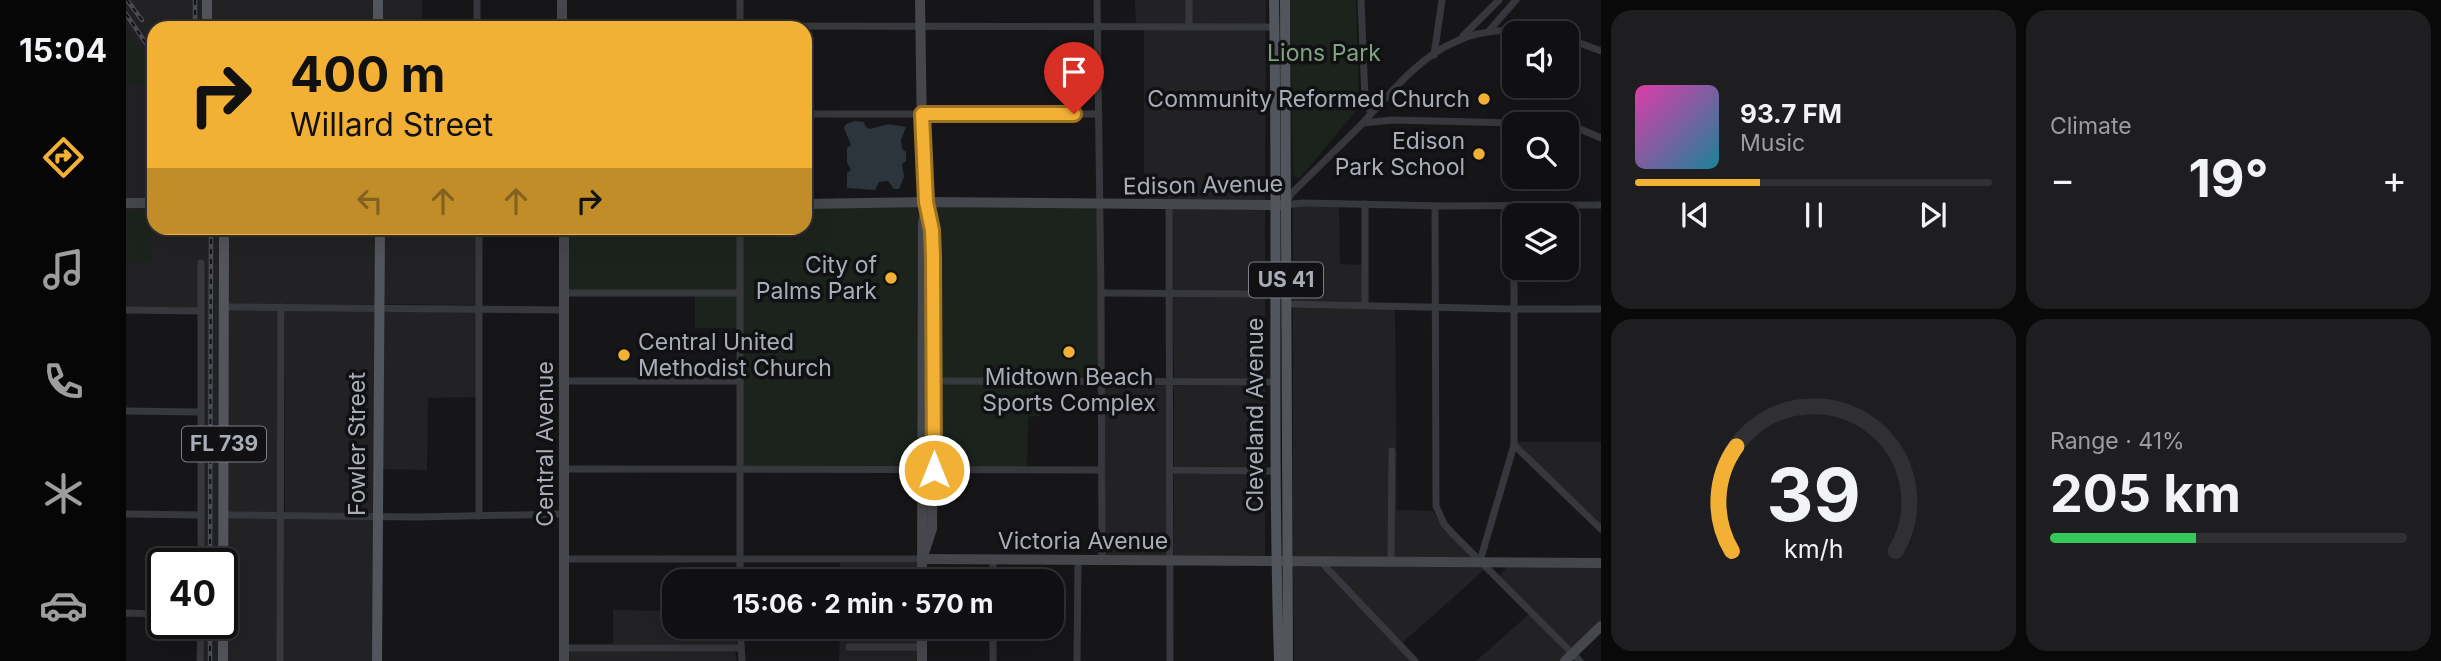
<!DOCTYPE html>
<meta charset="utf-8">
<style>
body{margin:0;font-family:Inter,sans-serif;background:#1e1e20;color:#f1f3f6;height:100vh;display:flex;flex-direction:column;font-size:26px;white-space:nowrap}
*{box-sizing:border-box;margin:0}
p{font-size:23px;color:#9c9d9f}
.icon{flex:none;width:38px;height:38px;fill:none;stroke:currentColor;stroke-width:2;stroke-linecap:round;stroke-linejoin:round}
.map{position:relative;flex:1;overflow:hidden}
.drawer{display:flex;flex-direction:column;gap:10px;padding:10px;background:#09090a;width:840px}
.drawer>*{flex:none}
.guide{position:absolute;left:21px;top:21px;width:665px;height:214px;border-radius:21px;box-shadow:0 7px 28px #0002,0 0 0 2px #303032;background:#f2b134;color:#111;overflow:hidden}
.fabs{position:absolute;left:1376px;top:21px;display:grid;gap:14px}
.fabs a{display:grid;place-items:center;width:77px;height:77px;border-radius:14px;background:#101012;box-shadow:0 7px 28px #0002,0 0 0 2px #303032;font-size:35px}
.speed{position:absolute;left:21px;top:548px;display:flex;gap:14px;font-size:35px;font-weight:700;text-align:center}
.speed>*{display:grid;place-content:center;width:91px;height:91px;border-radius:50%;background:#101012;box-shadow:0 7px 28px #0002,0 0 0 2px #303032;line-height:1}
.speed .limit{border:4px solid #111;border-radius:10px;background:#fff;color:#111}
.pin{position:absolute;display:grid;place-items:center;width:60px;height:60px;color:#fff;margin:-72px -30px;border-radius:50% 50% 50% 0;rotate:-45deg;box-shadow:0 0 7px #0007}
.pin .icon{rotate:45deg}
.me{position:absolute;width:77px;margin:-38px;rotate:0deg;stroke-linejoin:round;filter:drop-shadow(0 0 5px #0008)}
.turn{display:flex;align-items:center;gap:24px;height:147px;padding:0 28px;font-size:32px}
.turn .icon{width:91px;height:91px;stroke-width:2.5}
.turn b{display:block;font-size:49px;line-height:60px}
.lanes{display:flex;align-items:center;height:66px;padding:0 28px;background:#0003;justify-content:center;gap:35px;direction:ltr}
.lanes .off{opacity:.35}
.big{font-size:52px;font-weight:700;line-height:1.1}
.drawer .widget{flex:1;display:flex;flex-direction:column;justify-content:center;gap:10px;min-width:0;padding:0 24px;border-radius:21px;background:#1e1e20}
.drawer .dial{align-items:center;gap:0}
.dial svg{height:182px;overflow:visible;fill:none;stroke:#303032;stroke-width:7;stroke-linecap:round;text-anchor:middle}
.dial text{fill:#f1f3f6;stroke:none}
.song{display:flex;align-items:center;gap:21px}
.cover{width:84px;height:84px;border-radius:10px;background:linear-gradient(135deg,hsl(320 70% 55%),hsl(190 70% 35%))}
.played{height:7px;border-radius:4px;background:linear-gradient(90deg,#f2b134 35%,#303032 35%)}
.keys{display:flex;justify-content:space-around;direction:ltr}
.heat{display:flex;justify-content:space-between;align-items:center;font-size:38px;direction:ltr}
.charge{height:10px;border-radius:5px;background:linear-gradient(90deg,#34c759 41%,#303032 0)}
.drawer .tiles{flex:1;display:grid;gap:10px;grid-template-columns:repeat(2,1fr)}
.trip{position:absolute;left:536px;top:569px;width:402px;height:70px;border-radius:21px;background:#101012;box-shadow:0 7px 28px #0002,0 0 0 2px #303032;font-weight:700;line-height:70px;text-align:center}
main{display:flex;flex:1;min-height:0}
.tab-bar{display:flex;flex-direction:column;width:126px;justify-content:space-around;align-items:center;background:#060607;color:#9c9d9f}
.tab-bar .icon{width:49px;height:49px}
.tab-bar .on{color:#f2b134}
.tab-bar b{font-size:32px;color:#f1f3f6}
.map>svg:first-child{display:block}
</style>
<main>
<nav class="tab-bar">
<b>15:04</b>
<svg class="icon on" aria-label="directions" viewBox="0 0 24 24"><path d="M12 3l9 9-9 9-9-9zM9 14v-3h6M13 9l2 2-2 2"/></svg>
<svg class="icon" aria-label="music" viewBox="0 0 24 24"><path d="M9 18V5l10-2v13"/><circle cx="6" cy="18" r="3"/><circle cx="16" cy="16" r="3"/></svg>
<svg class="icon" aria-label="phone" viewBox="0 0 24 24"><path d="M5 4h4l2 5-3 2q2 4 5 5l2-3 5 2v4C11 20 4 13 5 4z"/></svg>
<svg class="icon" aria-label="climate" viewBox="0 0 24 24"><path d="M12 3v18M4 7l16 10M4 17L20 7"/></svg>
<svg class="icon" aria-label="car" viewBox="0 0 24 24"><path d="M5 17H2v-5l4-1 3-4h7l3 4 3 1v5h-3M9 17h6M6 11h13"/><circle cx="7" cy="17" r="2"/><circle cx="17" cy="17" r="2"/></svg>
</nav>
<div class="map">
<svg width="1475" height="661" viewBox="0 0 1475 661">
<rect width="100%" height="100%" fill="#161618"/>
<!-- built -->
<g fill="#222225">
<polygon points="0,0 78,0 78,28 28,28 28,228 95,228 94,563 74,563 74,311 0,309"/>
<rect x="84" y="0" width="165" height="28"/>
<polygon points="255,0 296,0 296,23 255,28"/>
<polygon points="1009,0 1140,0 1139,201 1018,201 1018,30 1010,26"/>
<polygon points="1167,207 1213,207 1214,264 1236,265 1236,302 1167,301"/>
<polygon points="1046,208 1139,208 1139,290 1047,290"/>
<polygon points="101,228 251,228 250,304 102,304"/>
<polygon points="257,228 350,228 350,305 256,304"/>
<polygon points="1047,297 1139,297 1139,379 1048,379"/>
<polygon points="1167,308 1269,309 1271,510 1307,511 1316,526 1346,558 1268,557 1269,448 1264,448 1262,557 1167,557"/>
<polygon points="152,310 152,512 100,512 102,311"/>
<polygon points="159,310 250,311 248,513 159,512"/>
<polygon points="256,311 350,312 350,397 302,398 301,470 255,469"/>
<polygon points="978,385 1041,386 1042,557 979,557"/>
<polygon points="1139,385 1139,467 1048,466 1048,386"/>
<polygon points="1391,442 1475,442 1475,524 1391,444"/>
<polygon points="1048,473 1139,474 1139,557 1048,557"/>
<polygon points="100,519 152,519 151,661 100,661"/>
<polygon points="158,519 249,520 248,661 157,661"/>
<rect x="714" y="563" width="79" height="18"/>
<polygon points="1167,564 1191,564 1285,661 1168,661"/>
<polygon points="1200,564 1353,565 1358,570 1276,643"/>
<polygon points="1382,565 1475,566 1475,622 1447,649 1374,576"/>
<polygon points="487,610 548,611 548,626 611,627 610,645 487,644"/>
<polygon points="1403,614 1442,654 1434,661 1350,661"/>
<polygon points="74,623 94,623 93,661 74,661"/>
<polygon points="714,627 793,627 793,661 713,661"/>
<polygon points="441,651 609,652 611,661 441,661"/>
</g>
<!-- green -->
<g fill="#1c231d">
<polygon points="1164,0 1230,0 1233,107 1174,178 1168,177 1167,172"/>
<path d="M0,31C11,47 28,65 28,85L0,83Z"/>
<polygon points="802,203 973,207 974,380 914,380 914,416 902,417 901,469 810,468"/>
<polygon points="798,204 796,468 616,468 616,228 679,228 679,205"/>
<polygon points="0,210 26,211 24,263 0,262"/>
<polygon points="439,228 613,228 613,291 440,292"/>
<rect x="569" y="295" width="44" height="33"/>
</g>
<!-- water -->
<polygon fill="#2c353c" points="729,121 738,122 740,127 744,129 762,124 780,127 775,140 776,149 780,152 780,161 776,164 778,177 773,189 768,189 762,181 753,182 749,190 721,188 721,173 725,170 721,162 721,148 725,145 718,128 720,124"/>
<g fill="none" stroke-linecap="round" stroke-linejoin="round">
<!-- street -->
<g stroke="#37383d" stroke-width="7">
<polyline points="351,0 351,27"/>
<polyline points="614,0 614,27"/>
<polyline points="971,0 975,293 976,560"/>
<polyline points="1063,0 1063,26"/>
<polyline points="1235,0 1239,99 1245,113"/>
<polyline points="81,25 1148,27"/>
<polyline points="1362,32 1390,0"/>
<polyline points="1337,36 1373,0"/>
<polyline points="1440,38 1475,51"/>
<polyline points="1308,55 1316,0"/>
<polyline points="679,114 973,114"/>
<polyline points="1237,123 1266,120 1426,124"/>
<polyline points="1440,126 1454,129 1475,138"/>
<path d="M1160,203L1166,193C1189,170 1212,148 1235,125C1263,95 1292,57 1331,41C1359,28 1391,29 1421,33"/>
<polyline points="1043,205 1044,661"/>
<polyline points="1159,205 1177,203 1318,206 1475,205"/>
<polyline points="1309,206 1310,506 1318,524 1326,533 1454,661"/>
<polyline points="353,228 353,516"/>
<polyline points="614,228 614,581"/>
<polyline points="1388,268 1388,445 1475,529"/>
<polyline points="439,293 614,293"/>
<polyline points="975,293 1149,294"/>
<polyline points="1160,304 1388,309 1475,309"/>
<polyline points="1239,305 1239,204"/>
<polyline points="99,307 438,310"/>
<polyline points="0,310 75,311"/>
<polyline points="439,381 614,381"/>
<polyline points="803,381 1149,382"/>
<polyline points="0,411 75,412"/>
<polyline points="439,469 975,470"/>
<polyline points="1045,470 1150,471"/>
<polyline points="0,514 75,515"/>
<polyline points="97,515 291,517 439,514"/>
<polyline points="439,559 796,559"/>
<polyline points="867,560 867,581"/>
<polyline points="1193,560 1289,661"/>
<polyline points="1265,560 1266,451"/>
<polyline points="1354,561 1388,445"/>
<polyline points="75,564 75,263"/>
<polyline points="0,613 37,614"/>
<polyline points="614,626 616,661"/>
<polyline points="867,626 867,661"/>
<polyline points="723,647 796,647"/>
<polyline points="438,648 614,648"/>
<polyline points="74,661 75,623"/>
<polyline points="154,661 155,307"/>
<polyline points="951,661 952,560"/>
</g>
<!-- secondary -->
<g stroke="#45474d" stroke-width="10">
<polyline points="436,0 436,28"/>
<polyline points="794,0 796,136 800,202 806,230 808,289 806,529 796,559"/>
<polyline points="0,203 28,203"/>
<polyline points="679,204 800,202 1155,205"/>
<polyline points="796,559 1475,563"/>
<polyline points="796,581 797,224 799,211"/>
<polyline points="796,626 796,661"/>
<polyline points="438,661 438,228"/>
<polyline points="1439,661 1475,626"/>
</g>
<!-- primary -->
<g stroke="#53555c" stroke-width="10">
<polyline points="252,0 252,28"/>
<path d="M1148,0C1152,220 1146,441 1153,661"/>
<polyline points="1159,0 1162,661"/>
<polyline points="81,28 81,0"/>
<polyline points="97,661 98,228"/>
<polyline points="251,661 254,228"/>
</g>
<!-- rail casing -->
<g stroke="#4a4c52" stroke-width="4.5">
<g id="rail">
<polyline points="1,0 16,20"/>
<polyline points="69,0 69,28"/>
<polyline points="0,14 28,55"/>
<polyline points="84,564 85,228"/>
<polyline points="84,661 84,623"/>
</g>
</g>
<!-- rail -->
<use href="#rail" stroke="#111113" stroke-width="2" stroke-dasharray="5" stroke-linecap="butt"/>
</g>
<g fill="none" stroke-linecap="round" stroke-linejoin="round">
<!-- route casing -->
<g stroke="#9d7322" stroke-width="18">
<polyline id="route" points="808,470 807,257 806,230 800,202 796,114 948,114"/>
</g>
<!-- route -->
<use href="#route" stroke="#f2b134" stroke-width="12"/>
</g>
<!-- markers -->
<g fill="#f2b134" stroke="#111113" stroke-width="2.5">
<circle cx="1358" cy="99" r="7"/>
<circle cx="1353" cy="154" r="7"/>
<circle cx="765" cy="278" r="7"/>
<circle cx="943" cy="352" r="7"/>
<circle cx="498" cy="355" r="7"/>
</g>
<g text-anchor="middle" stroke-width="7" stroke-linejoin="round" paint-order="stroke">
<!-- shield labels -->
<g fill="#111113" stroke="#7b7e86" stroke-width="2">
<rect x="1123" y="262.5" width="74" height="35" rx="5"/>
<rect x="56" y="426.5" width="84" height="35" rx="5"/>
</g>
<g font-size="21" font-weight="bold" fill="#a8adb8">
<text x="1160" y="287">US 41</text>
<text x="98" y="451">FL 739</text>
</g>
<!-- park labels -->
<g font-size="23" fill="#7fa381" stroke="#111113">
<text x="1198" y="61">Lions Park</text>
</g>
<!-- poi labels -->
<g font-size="23" fill="#a8adb8" stroke="#111113" text-anchor="end">
<text x="1344" y="107">Community Reformed Church</text>
<text x="1339" y="149">Edison<tspan x="1339" dy="26">Park School</tspan></text>
<text x="751" y="273">City of<tspan x="751" dy="26">Palms Park</tspan></text>
<text x="512" y="350" text-anchor="start">Central United<tspan x="512" dy="26">Methodist Church</tspan></text>
<text x="943" y="385" text-anchor="middle">Midtown Beach<tspan x="943" dy="26">Sports Complex</tspan></text>
</g>
<!-- street labels -->
<g font-size="23" fill="#a8adb8" stroke="#111113">
<text transform="translate(1077 185) rotate(-1)" y="8">Edison Avenue</text>
<text transform="translate(1129 415) rotate(-90)" y="8">Cleveland Avenue</text>
<text transform="translate(231 444) rotate(-90)" y="8">Fowler Street</text>
<text transform="translate(419 444) rotate(-90)" y="8">Central Avenue</text>
<text x="957" y="549">Victoria Avenue</text>
</g>
</g>
</svg>
<div class="fabs">
<a><svg class="icon" aria-label="sound" viewBox="0 0 24 24"><path d="M4 9h4l5-4v14l-5-4H4zM17 9q2 3 0 6"/></svg></a>
<a><svg class="icon" aria-label="search" viewBox="0 0 24 24"><circle cx="10" cy="10" r="6"/><path d="M15 15l6 6"/></svg></a>
<a><svg class="icon" aria-label="layers" viewBox="0 0 24 24"><path d="M12 4l9 5-9 5-9-5zM3 14l9 5 9-5"/></svg></a>
</div>
<div class="speed"><div class="limit">40</div></div>
<div class="pin" style="left:948px;top:114px;background:#d93025"><svg class="icon" aria-label="arrive" viewBox="0 0 24 24"><path d="M6 21V4h12l-3 4 3 4H6"/></svg></div>
<svg class="me" style="left:808px;top:470px" viewBox="-20 -20 40 40"><circle r="17" fill="#f2b134" stroke="#fff" stroke-width="3"/><path d="M0-11L8 9 0 5-8 9z" fill="#fff"/></svg>
<div class="trip">15:06 · 2 min · 570 m</div>
<div class="guide">
<div class="turn"><svg class="icon" aria-label="right" viewBox="0 0 24 24"><path d="M7 20v-9h11M14 6l5 5-5 5"/></svg><div><b>400 m</b>Willard Street</div></div>
<div class="lanes"><svg class="icon off" aria-label="left" viewBox="0 0 24 24"><path d="M17 20v-9H6M10 6l-5 5 5 5"/></svg><svg class="icon off" aria-label="ahead" viewBox="0 0 24 24"><path d="M12 20V5M6 11l6-6 6 6"/></svg><svg class="icon off" aria-label="ahead" viewBox="0 0 24 24"><path d="M12 20V5M6 11l6-6 6 6"/></svg><svg class="icon" aria-label="right" viewBox="0 0 24 24"><path d="M7 20v-9h11M14 6l5 5-5 5"/></svg></div>
</div>
</div>
<section class="drawer">
<div class="tiles">
<div class="widget">
<div class="song"><i class="cover"></i><div><b>93.7 FM</b><p>Music</p></div></div>
<div class="played"></div>
<div class="keys"><svg class="icon" aria-label="previous" viewBox="0 0 24 24"><path d="M18 5L8 12l10 7zM5 5v14"/></svg><svg class="icon" aria-label="pause" viewBox="0 0 24 24"><path d="M8 5v14M16 5v14"/></svg><svg class="icon" aria-label="next" viewBox="0 0 24 24"><path d="M6 5l10 7-10 7zM19 5v14"/></svg></div>
</div>
<div class="widget"><p>Climate</p>
<div class="heat"><a>−</a><b class="big">19°</b><a>+</a></div>
</div>
<div class="widget dial"><svg viewBox="0 0 100 80">
<path d="M14 69A42 42 0 1 1 86 69"/>
<path d="M14 69A42 42 0 0 1 16 23" stroke="#f2b134"/>
<text x="50" y="56" font-size="32" font-weight="700">39</text>
<text x="50" y="72" font-size="11">km/h</text>
</svg></div>
<div class="widget"><p>Range · 41%</p><b class="big">205 km</b><div class="charge"></div></div>
</div>
</section>
</main>
